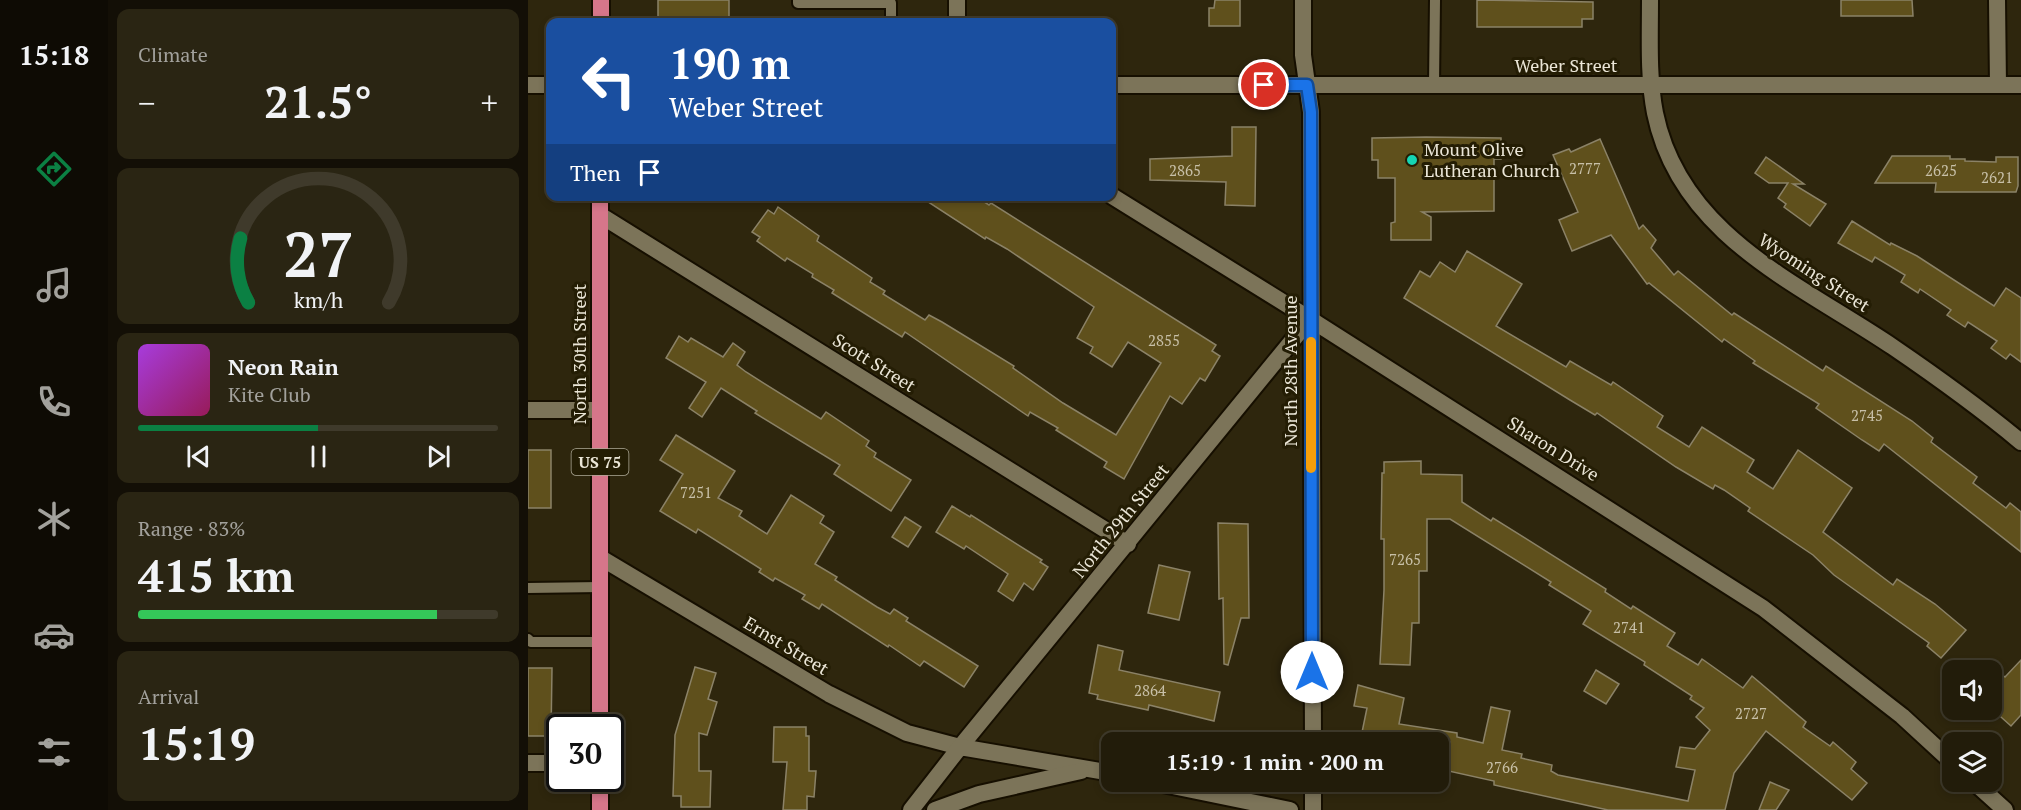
<!DOCTYPE html>
<meta charset="utf-8">
<style>
body{margin:0;font-family:"PT Serif",serif;background:#2a2513;color:#f1f3f6;height:100vh;display:flex;flex-direction:column;font-size:22px;white-space:nowrap}
*{box-sizing:border-box;margin:0}
p{font-size:20px;color:#a2a19c}
.icon{flex:none;width:33px;height:33px;fill:none;stroke:currentColor;stroke-width:2;stroke-linecap:round;stroke-linejoin:round}
.map{position:relative;flex:1;overflow:hidden}
.drawer{display:flex;flex-direction:column;gap:9px;padding:9px;background:#130f06;width:420px}
.drawer>*{flex:none}
.banner{position:absolute;left:18px;top:18px;width:570px;height:183px;border-radius:12px;box-shadow:0 3px 9px #0003,0 0 0 2px #3f3a2b;background:#1a4fa0;color:#fff;overflow:hidden}
.fabs{position:absolute;left:1414px;top:660px;display:grid;gap:12px}
.fabs a{display:grid;place-items:center;width:60px;height:60px;border-radius:12px;background:#221c0a;box-shadow:0 3px 9px #0003,0 0 0 2px #3f3a2b;font-size:30px}
.speed{position:absolute;left:18px;top:714px;display:flex;gap:12px;font-size:30px;font-weight:700;text-align:center}
.speed>*{display:grid;place-content:center;width:78px;height:78px;border-radius:50%;background:#221c0a;box-shadow:0 3px 9px #0003,0 0 0 2px #3f3a2b;line-height:1}
.speed .limit{border:3px solid #111;border-radius:9px;background:#fff;color:#111}
.pin{position:absolute;display:grid;place-items:center;width:51px;height:51px;color:#fff;margin:-26px;border:3px solid #fff;border-radius:50%;box-shadow:0 2px 6px #0007}
.me{position:absolute;width:66px;margin:-33px;rotate:0deg;stroke-linejoin:round;filter:drop-shadow(0 0 4px #0008)}
.turn{display:flex;align-items:center;gap:21px;height:126px;padding:0 24px;font-size:27px}
.turn .icon{width:78px;height:78px;stroke-width:2.5}
.turn b{display:block;font-size:42px;line-height:51px}
.then{display:flex;align-items:center;height:57px;padding:0 24px;background:#0003;gap:12px;font-size:22px}
.big{font-size:45px;font-weight:700;line-height:1.1}
.drawer .widget{flex:1;display:flex;flex-direction:column;justify-content:center;gap:9px;min-width:0;padding:0 21px;border-radius:12px;background:#2a2513}
.drawer .dial{align-items:center;gap:0}
.dial svg{height:156px;overflow:visible;fill:none;stroke:#3f3a2b;stroke-width:7;stroke-linecap:round;text-anchor:middle}
.dial text{fill:#f1f3f6;stroke:none}
.song{display:flex;align-items:center;gap:18px}
.cover{width:72px;height:72px;border-radius:9px;background:linear-gradient(135deg,hsl(280 70% 55%),hsl(330 70% 35%))}
.played{height:6px;border-radius:3px;background:linear-gradient(90deg,#0b8043 50%,#3f3a2b 50%)}
.keys{display:flex;justify-content:space-around;direction:ltr}
.heat{display:flex;justify-content:space-between;align-items:center;font-size:33px;direction:ltr}
.charge{height:9px;border-radius:4px;background:linear-gradient(90deg,#34c759 83%,#3f3a2b 0)}
.trip{position:absolute;left:573px;top:732px;width:348px;height:60px;border-radius:12px;background:#221c0a;box-shadow:0 3px 9px #0003,0 0 0 2px #3f3a2b;font-weight:700;line-height:60px;text-align:center}
main{display:flex;flex:1;min-height:0}
.dock{display:flex;flex-direction:column;width:108px;justify-content:space-around;align-items:center;background:#0e0b04;color:#a2a19c}
.dock .icon{width:42px;height:42px}
.dock .on{color:#0b8043}
.dock b{font-size:27px;color:#f1f3f6}
.map>svg:first-child{display:block}
</style>
<main>
<nav class="dock">
<b>15:18</b>
<svg class="icon on" aria-label="directions" viewBox="0 0 24 24"><path d="M12 3l9 9-9 9-9-9zM9 14v-3h6M13 9l2 2-2 2"/></svg>
<svg class="icon" aria-label="music" viewBox="0 0 24 24"><path d="M9 18V5l10-2v13"/><circle cx="6" cy="18" r="3"/><circle cx="16" cy="16" r="3"/></svg>
<svg class="icon" aria-label="phone" viewBox="0 0 24 24"><path d="M5 4h4l2 5-3 2q2 4 5 5l2-3 5 2v4C11 20 4 13 5 4z"/></svg>
<svg class="icon" aria-label="climate" viewBox="0 0 24 24"><path d="M12 3v18M4 7l16 10M4 17L20 7"/></svg>
<svg class="icon" aria-label="car" viewBox="0 0 24 24"><path d="M5 17H2v-5l4-1 3-4h7l3 4 3 1v5h-3M9 17h6M6 11h13"/><circle cx="7" cy="17" r="2"/><circle cx="17" cy="17" r="2"/></svg>
<svg class="icon" aria-label="filters" viewBox="0 0 24 24"><path d="M4 7h16M4 17h16"/><circle cx="9" cy="7" r="2"/><circle cx="15" cy="17" r="2"/></svg>
</nav>
<section class="drawer">
<div class="widget"><p>Climate</p>
<div class="heat"><a>−</a><b class="big">21.5°</b><a>+</a></div>
</div>
<div class="widget dial"><svg viewBox="0 0 100 80">
<path d="M14 69A42 42 0 1 1 86 69"/>
<path d="M14 69A42 42 0 0 1 10 36" stroke="#0b8043"/>
<text x="50" y="56" font-size="32" font-weight="700">27</text>
<text x="50" y="72" font-size="11">km/h</text>
</svg></div>
<div class="widget">
<div class="song"><i class="cover"></i><div><b>Neon Rain</b><p>Kite Club</p></div></div>
<div class="played"></div>
<div class="keys"><svg class="icon" aria-label="previous" viewBox="0 0 24 24"><path d="M18 5L8 12l10 7zM5 5v14"/></svg><svg class="icon" aria-label="pause" viewBox="0 0 24 24"><path d="M8 5v14M16 5v14"/></svg><svg class="icon" aria-label="next" viewBox="0 0 24 24"><path d="M6 5l10 7-10 7zM19 5v14"/></svg></div>
</div>
<div class="widget"><p>Range · 83%</p><b class="big">415 km</b><div class="charge"></div></div>
<div class="widget"><p>Arrival</p><b class="big">15:19</b></div>
</section>
<div class="map">
<svg width="1493" height="810" viewBox="0 0 1493 810">
<rect width="100%" height="100%" fill="#2e260d"/>
<!-- building -->
<g fill="#5f501c" stroke="#8b8267" stroke-width="1.5">
<rect x="130" y="0" width="71" height="22"/>
<polygon points="687,0 712,0 712,26 681,26 681,8 686,8"/>
<polygon points="949,0 1065,2 1065,19 1054,19 1054,27 949,27"/>
<polygon points="1313,0 1384,0 1385,16 1313,16"/>
<polygon points="704,127 728,127 727,206 697,205 698,182 622,180 622,159 704,156"/>
<polygon points="898,137 973,138 973,159 966,159 966,211 894,212 903,217 903,240 863,240 863,223 867,222 867,178 850,178 850,160 844,160 844,138"/>
<polygon points="1072,139 1111,229 1115,225 1128,240 1123,248 1146,275 1150,271 1204,315 1206,313 1295,371 1298,366 1384,421 1405,438 1403,442 1449,477 1445,483 1478,508 1482,503 1493,512 1493,552 1356,444 1351,451 1334,440 1288,408 1291,404 1225,363 1227,361 1196,339 1194,342 1121,283 1119,284 1083,235 1044,251 1031,220 1050,212 1025,155 1041,149 1043,152"/>
<polygon points="1364,156 1422,156 1422,159 1437,159 1437,161 1468,162 1468,157 1490,157 1490,186 1488,192 1407,192 1408,183 1347,183"/>
<polygon points="1238,157 1276,184 1265,184 1298,204 1282,226 1256,207 1258,204 1250,198 1260,183 1241,183 1227,173"/>
<polygon points="391,196 447,196 461,205 463,203 688,345 684,351 692,356 677,381 672,378 654,404 642,396 596,479 576,467 579,462 528,430 530,428 502,412 500,416 377,332 374,337 304,293 306,290 284,277 285,274 259,258 257,261 229,241 232,237 224,232 240,210 246,214 250,207 291,236 289,241 344,278 342,282 357,291 355,294 397,320 401,315 414,322 486,366 485,368 535,403 588,435 633,363 600,342 584,367 562,353 565,347 549,338 566,307 479,249 458,237 457,239"/>
<polygon points="1324,221 1362,245 1363,243 1389,256 1466,306 1478,288 1493,298 1493,362 1482,354 1478,359 1463,348 1469,341 1440,322 1437,327 1419,315 1423,310 1392,289 1390,293 1373,282 1377,275 1347,257 1344,262 1310,243"/>
<polygon points="939,251 994,284 968,326 1038,367 1042,361 1083,385 1085,382 1135,416 1129,427 1161,447 1174,427 1226,460 1219,472 1245,489 1270,450 1324,488 1295,532 1365,585 1369,579 1407,604 1438,630 1413,658 1399,646 1401,643 1306,575 1285,555 1220,511 1222,508 1196,490 1187,485 1185,489 1148,467 1069,413 1067,415 1042,400 876,298 892,271 902,277 912,262 927,272"/>
<polygon points="151,336 160,342 163,338 195,357 205,343 217,352 209,365 218,372 293,419 298,412 341,441 338,446 348,453 346,457 383,480 363,511 306,474 312,465 227,413 229,411 193,388 174,417 161,408 178,382 138,358"/>
<polygon points="148,435 207,471 190,498 214,511 211,516 239,534 263,495 296,516 292,523 306,532 287,564 309,577 307,580 349,607 362,614 366,609 380,618 378,621 450,666 436,687 396,661 392,666 361,645 360,647 294,604 291,609 274,599 277,595 247,578 245,581 231,572 233,569 170,529 168,533 132,511 155,474 132,460"/>
<rect x="0" y="450" width="23" height="58"/>
<polygon points="893,461 893,474 934,475 934,502 963,521 965,518 1078,589 1077,592 1103,609 1105,606 1147,633 1139,646 1170,665 1174,659 1215,688 1224,676 1278,722 1275,727 1302,746 1305,742 1328,762 1323,769 1339,783 1324,800 1238,731 1206,773 1197,810 1080,810 966,785 966,781 916,770 922,742 832,742 839,708 826,706 830,685 876,698 871,724 929,733 929,737 955,743 963,707 982,711 974,750 994,754 993,758 1024,765 1023,771 1030,775 1160,801 1167,770 1148,767 1152,747 1167,749 1182,730 1168,717 1176,708 1162,699 1164,696 1116,665 1117,662 1055,624 1063,611 1021,585 1023,582 922,519 899,519 899,571 891,571 891,623 884,623 882,665 852,664 856,590 856,539 853,539 854,473 856,473 856,462"/>
<polygon points="424,506 442,517 443,515 514,560 512,562 520,567 505,590 496,583 485,601 470,591 480,574 438,546 436,549 408,532"/>
<polygon points="377,517 393,527 380,547 364,537"/>
<polygon points="690,523 720,524 721,618 713,618 700,665 696,664 695,598 691,599"/>
<polygon points="631,565 662,572 651,620 620,613"/>
<polygon points="570,645 595,651 591,670 692,692 686,721 621,705 620,710 569,699 570,695 561,693"/>
<polygon points="1493,660 1493,715 1483,726 1464,709 1464,667 1477,677"/>
<polygon points="167,667 188,673 180,699 189,702 179,735 171,733 171,771 183,771 182,807 153,807 153,796 145,796 147,735"/>
<polygon points="0,668 24,668 23,736 0,736"/>
<polygon points="1068,670 1091,684 1078,704 1056,691"/>
<polygon points="246,727 278,727 278,736 281,736 281,771 288,771 286,797 279,796 279,810 255,810 259,762 245,762"/>
<polygon points="1242,782 1261,790 1248,810 1231,810"/>
</g>
<g fill="none" stroke-linecap="round" stroke-linejoin="round">
<!-- service casing -->
<g stroke="#160f00" stroke-width="14">
<g id="service">
<polyline points="270,0 270,3 363,3 363,22"/>
<polyline points="906,85 907,0"/>
<polyline points="0,588 73,587"/>
<polyline points="0,639 3,642 73,642"/>
</g>
</g>
<!-- minor casing -->
<g stroke="#160f00" stroke-width="20">
<g id="minor">
<polyline points="775,0 775,55 783,112 785,742"/>
<path d="M1122,0C1122,37 1120,77 1127,113C1152,236 1272,284 1365,347C1409,377 1452,408 1493,442"/>
<polyline points="1469,0 1470,85"/>
<polyline points="429,22 429,0"/>
<polyline points="0,85 22,85"/>
<polyline points="584,85 1493,85"/>
<polyline points="584,196 782,319 1235,608 1374,716 1425,763"/>
<polyline points="72,215 600,544"/>
<polyline points="0,410 72,410"/>
<polyline points="73,558 301,694 379,733 432,747 782,319"/>
<polyline points="0,763 32,763"/>
<polyline points="625,782 762,810"/>
<polyline points="785,782 785,810"/>
<polyline points="1446,782 1477,810"/>
<polyline points="383,810 432,747 584,773"/>
<polyline points="407,810 451,794 553,771"/>
</g>
</g>
<!-- trunk casing -->
<g stroke="#160f00" stroke-width="20">
<g id="trunk">
<polyline points="73,0 73,22"/>
<polyline points="72,196 72,728"/>
<polyline points="72,810 72,778"/>
</g>
</g>
<!-- service -->
<use href="#service" stroke="#7c7459" stroke-width="10"/>
<!-- minor -->
<use href="#minor" stroke="#7c7459" stroke-width="16"/>
<!-- trunk -->
<use href="#trunk" stroke="#d6768a" stroke-width="16"/>
</g>
<g fill="none" stroke-linecap="round" stroke-linejoin="round">
<!-- route casing -->
<g stroke="#114b97" stroke-width="15">
<polyline id="route" points="736,85 779,85 783,112 784,672"/>
</g>
<!-- route -->
<use href="#route" stroke="#1a73e8" stroke-width="10"/>
<!-- slow -->
<polyline stroke="#f59e0b" stroke-width="10" points="783,342 783,468"/>
</g>
<!-- markers -->
<circle fill="#15d5b3" stroke="#241d04" stroke-width="2" cx="884" cy="160" r="6"/>
<g text-anchor="middle" stroke-width="6" stroke-linejoin="round" paint-order="stroke">
<!-- number labels -->
<g font-size="15" fill="#c8c0a8">
<text x="1057" y="174">2777</text>
<text x="657" y="176">2865</text>
<text x="1413" y="176">2625</text>
<text x="1469" y="183">2621</text>
<text x="636" y="346">2855</text>
<text x="1339" y="421">2745</text>
<text x="168" y="498">7251</text>
<text x="877" y="565">7265</text>
<text x="1101" y="633">2741</text>
<text x="622" y="696">2864</text>
<text x="1223" y="719">2727</text>
<text x="974" y="773">2766</text>
</g>
<!-- shield labels -->
<rect fill="#241d04" stroke="#afaa98" stroke-width="1.5" x="43.5" y="449" width="57" height="26" rx="4.5"/>
<g font-size="16" font-weight="bold" fill="#ebe6d7">
<text x="72" y="468">US 75</text>
</g>
<!-- street labels -->
<g font-size="18" fill="#ebe6d7" stroke="#241d04">
<text x="1038" y="72">Weber Street</text>
<text transform="translate(1286 273) rotate(33)" y="6">Wyoming Street</text>
<text transform="translate(52 354) rotate(-90)" y="6">North 30th Street</text>
<text transform="translate(346 363) rotate(32)" y="6">Scott Street</text>
<text transform="translate(763 371) rotate(-90)" y="6">North 28th Avenue</text>
<text transform="translate(1025 449) rotate(32)" y="6">Sharon Drive</text>
<text transform="translate(593 521) rotate(-51)" y="6">North 29th Street</text>
<text transform="translate(258 646) rotate(31)" y="6">Ernst Street</text>
</g>
<!-- poi labels -->
<g font-size="18" fill="#ebe6d7" stroke="#241d04" text-anchor="start">
<text x="896" y="156">Mount Olive<tspan x="896" dy="21">Lutheran Church</tspan></text>
</g>
</g>
</svg>
<div class="fabs">
<a><svg class="icon" aria-label="sound" viewBox="0 0 24 24"><path d="M4 9h4l5-4v14l-5-4H4zM17 9q2 3 0 6"/></svg></a>
<a><svg class="icon" aria-label="layers" viewBox="0 0 24 24"><path d="M12 4l9 5-9 5-9-5zM3 14l9 5 9-5"/></svg></a>
</div>
<div class="speed"><div class="limit">30</div></div>
<div class="pin" style="left:736px;top:85px;background:#d93025"><svg class="icon" aria-label="arrive" viewBox="0 0 24 24"><path d="M6 21V4h12l-3 4 3 4H6"/></svg></div>
<svg class="me" style="left:784px;top:672px" viewBox="-20 -20 40 40"><circle r="19" fill="#fff"/><path d="M0-13L10 11 0 6-10 11z" fill="#1a73e8"/></svg>
<div class="trip">15:19 · 1 min · 200 m</div>
<div class="banner">
<div class="turn"><svg class="icon" aria-label="left" viewBox="0 0 24 24"><path d="M17 20v-9H6M10 6l-5 5 5 5"/></svg><div><b>190 m</b>Weber Street</div></div>
<div class="then">Then<svg class="icon" aria-label="arrive" viewBox="0 0 24 24"><path d="M6 21V4h12l-3 4 3 4H6"/></svg></div>
</div>
</div>
</main>
